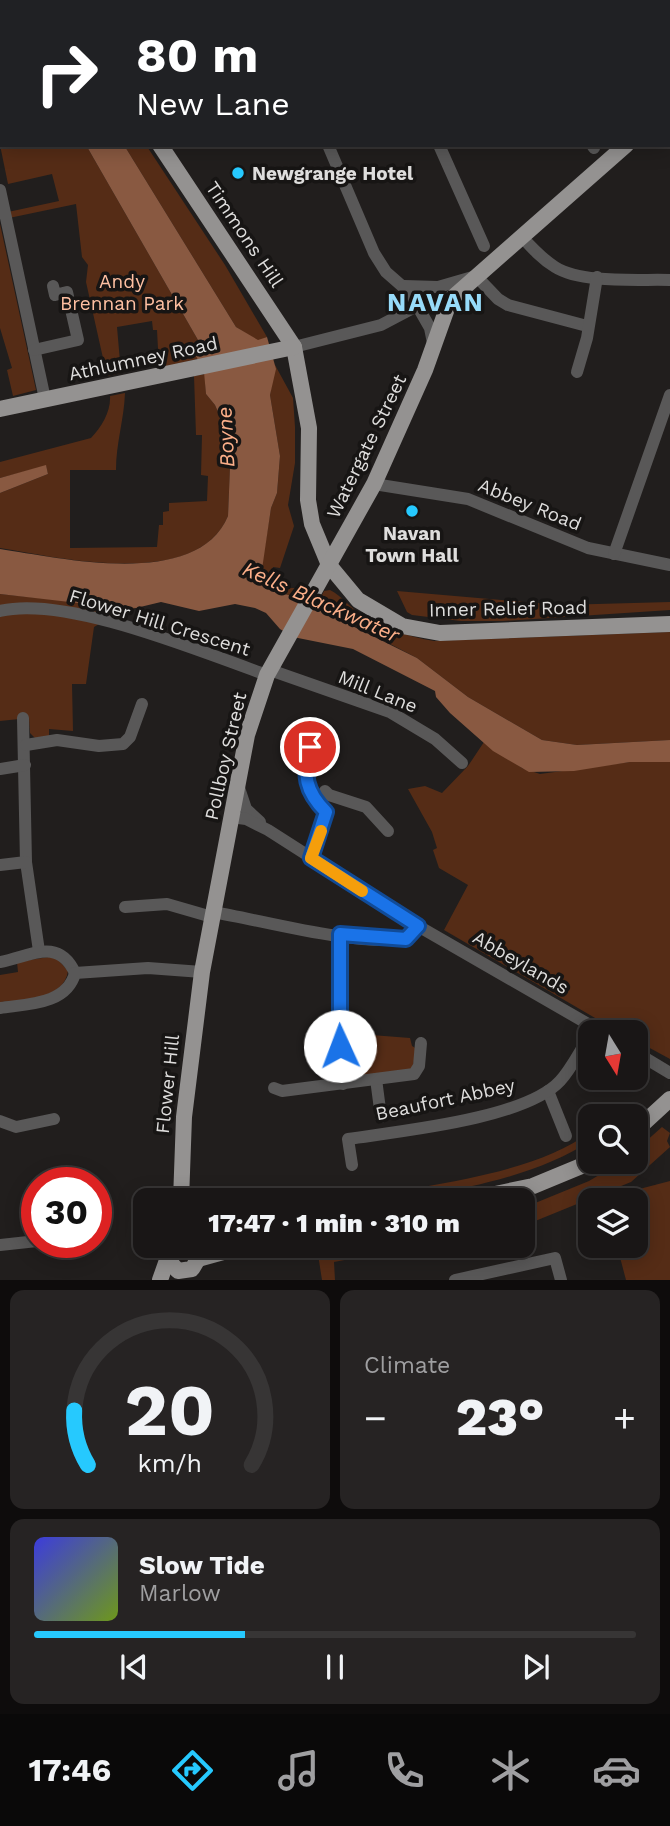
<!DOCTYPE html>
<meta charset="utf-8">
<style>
body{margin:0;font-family:"Work Sans",sans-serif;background:#262323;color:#f1f3f6;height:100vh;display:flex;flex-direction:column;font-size:26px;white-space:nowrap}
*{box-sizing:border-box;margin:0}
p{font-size:23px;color:#9f9fa1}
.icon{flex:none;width:38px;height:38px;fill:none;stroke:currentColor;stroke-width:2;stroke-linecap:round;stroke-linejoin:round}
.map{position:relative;height:1280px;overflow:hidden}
.details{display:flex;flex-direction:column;gap:10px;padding:10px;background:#0e0c0c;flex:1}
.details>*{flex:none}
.top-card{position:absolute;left:0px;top:0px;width:670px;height:147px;box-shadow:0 4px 18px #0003,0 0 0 2px #373535;background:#202124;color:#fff;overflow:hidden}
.needle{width:46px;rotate:169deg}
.fabs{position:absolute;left:578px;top:1020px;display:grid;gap:14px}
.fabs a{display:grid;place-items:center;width:70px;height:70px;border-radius:14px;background:#191616;box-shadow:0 4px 18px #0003,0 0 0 2px #373535;font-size:35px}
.speed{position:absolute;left:21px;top:1167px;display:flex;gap:14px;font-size:35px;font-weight:700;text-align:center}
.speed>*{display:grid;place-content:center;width:91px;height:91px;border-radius:50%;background:#191616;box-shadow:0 4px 18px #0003,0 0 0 2px #373535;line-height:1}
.speed .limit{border:10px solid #d22;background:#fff;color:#111}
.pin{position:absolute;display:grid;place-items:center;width:60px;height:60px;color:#fff;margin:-30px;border:4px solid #fff;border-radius:50%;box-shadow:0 2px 7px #0007}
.me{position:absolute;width:77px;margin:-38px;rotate:358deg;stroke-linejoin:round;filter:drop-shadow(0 0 5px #0008)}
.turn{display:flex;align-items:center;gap:24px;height:147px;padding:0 21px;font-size:32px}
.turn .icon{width:91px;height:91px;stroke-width:2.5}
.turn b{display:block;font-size:49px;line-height:60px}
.big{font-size:52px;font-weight:800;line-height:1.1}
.details .tile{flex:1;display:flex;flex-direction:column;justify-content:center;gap:10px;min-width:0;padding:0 24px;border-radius:14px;background:#262323}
.details .dial{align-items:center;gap:0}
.dial svg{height:182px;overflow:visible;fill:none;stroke:#373535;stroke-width:7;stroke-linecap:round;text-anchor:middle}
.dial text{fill:#f1f3f6;stroke:none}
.song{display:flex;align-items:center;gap:21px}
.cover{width:84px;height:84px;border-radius:10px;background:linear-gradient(135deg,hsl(240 70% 55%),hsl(80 70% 35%))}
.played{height:7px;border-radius:4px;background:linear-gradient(90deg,#26c9fe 35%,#373535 35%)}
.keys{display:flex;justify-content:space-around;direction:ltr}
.heat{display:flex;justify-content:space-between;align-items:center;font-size:38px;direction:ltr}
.details .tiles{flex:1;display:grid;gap:10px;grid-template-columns:1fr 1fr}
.tile:last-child{grid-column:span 2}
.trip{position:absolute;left:133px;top:1188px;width:402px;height:70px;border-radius:14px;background:#191616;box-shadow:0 4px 18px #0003,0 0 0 2px #373535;font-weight:800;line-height:70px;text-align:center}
.tabs{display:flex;height:112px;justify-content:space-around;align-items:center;background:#0a0909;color:#9f9fa1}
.tabs .icon{width:49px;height:49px}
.tabs .current{color:#26c9fe}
.tabs b{font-size:32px;color:#f1f3f6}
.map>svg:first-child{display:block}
</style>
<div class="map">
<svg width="670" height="1280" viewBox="0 0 670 1280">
<rect width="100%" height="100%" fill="#211e1d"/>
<!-- green -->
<g fill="#552c16">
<polygon points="0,145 86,145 198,340 198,359 159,368 157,330 153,330 152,321 117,327 121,373 107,376 86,282 88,265 82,257 76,204 9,218 8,212 59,201 52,174 8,184"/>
<polygon points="124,145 146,145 225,265 267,337 258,341 236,327"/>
<polygon points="0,224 36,390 13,396 7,370 12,368 0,328"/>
<polygon points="275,365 293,398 295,427 295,463 288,505 294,526 280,568 273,567 269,582 291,588 307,588 299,598 266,589 259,583 271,508 277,493 280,456 270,395"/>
<path d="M205,374L206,394L215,405L231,442L228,516C197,590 61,558 0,548V493L48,474L46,466L0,478V462L91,438C102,427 111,411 110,396L125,393C124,420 116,443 116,470H70V548L157,547L159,525H163V512L169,511V503L207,501L208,476L201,475L202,435H196L194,376Z"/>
<path d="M330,590C341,595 349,607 361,614C384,628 408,637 434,641L670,632V740L577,745L542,740L468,697L417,658L323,609L318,603L324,591Z"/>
<polygon points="397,591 560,605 670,602 670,610 503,621 461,621 412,615 407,612"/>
<polygon points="0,594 136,608 117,613 94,627 86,684 72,684 73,731 49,729 49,737 35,738 30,733 29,718 0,721"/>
<polygon points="484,742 522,768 540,774 630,762 670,762 670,1059 635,1040 635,1032 614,1029 444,930 468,885 439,868 433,850 437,848 432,832 408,789 425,786 442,793 468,766"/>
<path d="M55,956L68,971C64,1000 22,1000 0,1002V975L18,972L17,962Z"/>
<polygon points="346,1033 410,1038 412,1046 417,1049 412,1069 349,1077"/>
<polygon points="662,1127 670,1133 667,1141 670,1147 631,1182 523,1226 523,1208 589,1181 621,1162 635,1162 635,1151"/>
<path d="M590,1132V1141C529,1182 416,1201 344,1200C415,1187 533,1176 590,1132Z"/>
<polygon points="670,1181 670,1280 626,1280 617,1246 635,1246 635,1200 605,1198"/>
<polygon points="326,1246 418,1246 334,1262 335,1280 322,1280 317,1248"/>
</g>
<!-- water -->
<g fill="#895941">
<path d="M86,145H124L236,327L258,340L267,337L276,369L270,395L280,456L277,493L271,508L260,583L266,589L318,603L334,617L417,658L468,697L542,740L577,745L670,740V762H630L574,771L529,772L493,751L450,713L436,697L435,691L353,649L293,637L280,629L266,613L255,608L235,604L199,611L161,602L136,608L113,607L0,594V549C61,558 197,590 228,516L231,442L215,405L206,394L204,372L196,356L198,340Z"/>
<polygon points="46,465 48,474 0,493 0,478"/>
</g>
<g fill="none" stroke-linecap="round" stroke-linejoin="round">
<!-- minor -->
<g stroke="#595858" stroke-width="12">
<polyline points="192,0 194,2"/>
<polyline points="488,2 489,0"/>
<polyline points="328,145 374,253 386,272 410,293 430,328 433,343"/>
<polyline points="439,145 484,246"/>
<polyline points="592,145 594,148"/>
<polyline points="0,190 45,399"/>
<path d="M522,237C532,248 542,259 555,267C582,284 638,279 670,280"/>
<polyline points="404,286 438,287 476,276 498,299 508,305 587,326"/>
<polyline points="294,347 381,325 417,306"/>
<polyline points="34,350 78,340 67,292 55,295 53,286"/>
<polyline points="577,372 587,338 597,277"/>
<polyline points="374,484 468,499 588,548 670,565"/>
<polyline points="614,554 670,395"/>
<path d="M0,611C67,595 201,652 267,675"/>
<polyline points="270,670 390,712 435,739 462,763"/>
<polyline points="23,718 26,862 39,951"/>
<polyline points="26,745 57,740 99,746 123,744 130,737 142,704"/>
<path d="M310,747C303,775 305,791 326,812L311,858"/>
<polyline points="0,769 25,765"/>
<polyline points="239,788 246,809 260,822"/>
<polyline points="325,791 329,795 366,807 388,831"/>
<polyline points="231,817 246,819 268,830 418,926 602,1032"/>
<polyline points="0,865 26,862"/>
<polyline points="125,907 167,904 212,917"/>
<path d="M213,912C270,922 349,945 406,939L418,926"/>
<polyline points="340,935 338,1028 343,1084"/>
<path d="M0,962C29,957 58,936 75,973"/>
<polyline points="75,973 148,968 202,972"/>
<path d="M0,1008C26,1004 67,1005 75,973"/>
<polyline points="635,1052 670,1073"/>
<polyline points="376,1079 381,1117"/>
<polyline points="274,1088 282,1091 414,1074 419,1066 421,1043"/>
<polyline points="548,1091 566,1136"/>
<polyline points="0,1121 16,1127 54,1119"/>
<path d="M352,1165L348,1139C400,1131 525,1119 560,1081C572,1068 580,1050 590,1036"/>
<polyline points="0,1245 37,1241"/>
<polyline points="455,1280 555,1258 561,1280"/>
</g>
<!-- major -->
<g stroke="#949291" stroke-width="16">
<polyline points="65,0 69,2"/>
<polyline points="145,2 147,0"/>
<polyline points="668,111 670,110"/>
<polyline points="160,145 294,347 309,428 308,500 312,524 329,565 358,600 402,626 440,633 670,624"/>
<polyline points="0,409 294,347"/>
<polyline points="635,1131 670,1099"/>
<polyline points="181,1200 184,1117 202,972 247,735 267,675 374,484 425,370 450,300 626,145"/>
<polyline points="467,1200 533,1186 591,1162"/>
<polyline points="198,1259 245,1246"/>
<polyline points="169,1261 178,1271 192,1269 198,1259 194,1246"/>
<polyline points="160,1280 172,1246"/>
</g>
</g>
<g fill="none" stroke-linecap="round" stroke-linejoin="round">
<!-- route casing -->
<g stroke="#114b97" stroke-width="18">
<path id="route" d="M310,747C303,775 305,791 326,812L311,858L418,926L406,939L340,934V1046"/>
</g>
<!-- route -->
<use href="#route" stroke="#1a73e8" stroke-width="12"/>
<!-- slow -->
<polyline stroke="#f59e0b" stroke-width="12" points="321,831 311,858 362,891"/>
</g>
<!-- markers -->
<g fill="#26c9fe" stroke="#171514" stroke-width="2.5">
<circle cx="238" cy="173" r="7"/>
<circle cx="412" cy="511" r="7"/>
</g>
<g text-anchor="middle" stroke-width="7" stroke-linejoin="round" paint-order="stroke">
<!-- poi labels -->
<g font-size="19" font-weight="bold" fill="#dedddc" stroke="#171514" text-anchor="start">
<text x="252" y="180">Newgrange Hotel</text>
<text x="412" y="540" text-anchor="middle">Navan<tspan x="412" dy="22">Town Hall</tspan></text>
</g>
<!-- street labels -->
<g font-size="19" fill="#dedddc" stroke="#171514">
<text transform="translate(245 234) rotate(56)" y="7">Timmons Hill</text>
<text transform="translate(143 358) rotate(-12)" y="7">Athlumney Road</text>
<text transform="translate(366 446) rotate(-64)" y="7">Watergate Street</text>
<text transform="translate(530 504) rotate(22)" y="7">Abbey Road</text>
<text transform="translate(508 608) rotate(-1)" y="7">Inner Relief Road</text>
<text transform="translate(160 622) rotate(17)" y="7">Flower Hill Crescent</text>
<text transform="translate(378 691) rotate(22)" y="7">Mill Lane</text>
<text transform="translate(225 756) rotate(-77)" y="7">Pollboy Street</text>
<text transform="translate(521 962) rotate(30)" y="7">Abbeylands</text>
<text transform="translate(167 1084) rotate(-84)" y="7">Flower Hill</text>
<text transform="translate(445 1099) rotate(-12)" y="7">Beaufort Abbey</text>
</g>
<!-- park labels -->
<g font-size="19" fill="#ffc0a2" stroke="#171514">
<text x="122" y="288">Andy<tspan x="122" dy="22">Brennan Park</tspan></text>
</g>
<!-- water labels -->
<g font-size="21" font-style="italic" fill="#fcaf89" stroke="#171514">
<text transform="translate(226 437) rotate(-93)" y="7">Boyne</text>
<text transform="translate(321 602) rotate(24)" y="7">Kells Blackwater</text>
</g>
<!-- district labels -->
<g font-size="26" font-weight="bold" letter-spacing="2" fill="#97dbf9" stroke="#171514">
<text x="436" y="311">NAVAN</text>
</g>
</g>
</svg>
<div class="fabs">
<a><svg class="needle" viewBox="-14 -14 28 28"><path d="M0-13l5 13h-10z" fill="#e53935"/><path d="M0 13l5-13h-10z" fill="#9f9fa1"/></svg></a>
<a><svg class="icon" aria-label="search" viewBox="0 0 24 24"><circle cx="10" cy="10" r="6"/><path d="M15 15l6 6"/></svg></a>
<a><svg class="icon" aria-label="layers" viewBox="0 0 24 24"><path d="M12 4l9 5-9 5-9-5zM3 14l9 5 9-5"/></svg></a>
</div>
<div class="speed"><div class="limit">30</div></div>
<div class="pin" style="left:310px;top:747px;background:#d93025"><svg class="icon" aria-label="arrive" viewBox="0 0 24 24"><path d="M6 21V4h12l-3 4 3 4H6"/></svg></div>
<svg class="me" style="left:340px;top:1046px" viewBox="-20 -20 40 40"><circle r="19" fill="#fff"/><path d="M0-13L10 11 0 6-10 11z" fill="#1a73e8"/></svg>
<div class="trip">17:47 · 1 min · 310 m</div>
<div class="top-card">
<div class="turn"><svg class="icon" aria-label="right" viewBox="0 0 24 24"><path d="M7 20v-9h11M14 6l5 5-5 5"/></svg><div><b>80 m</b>New Lane</div></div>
</div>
</div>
<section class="details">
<div class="tiles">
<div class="tile dial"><svg viewBox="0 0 100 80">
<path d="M14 69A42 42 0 1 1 86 69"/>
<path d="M14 69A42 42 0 0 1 8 45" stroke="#26c9fe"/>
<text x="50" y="56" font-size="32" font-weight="700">20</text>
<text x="50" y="72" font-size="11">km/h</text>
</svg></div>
<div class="tile"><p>Climate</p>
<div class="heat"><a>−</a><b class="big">23°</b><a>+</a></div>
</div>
<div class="tile">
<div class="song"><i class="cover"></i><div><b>Slow Tide</b><p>Marlow</p></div></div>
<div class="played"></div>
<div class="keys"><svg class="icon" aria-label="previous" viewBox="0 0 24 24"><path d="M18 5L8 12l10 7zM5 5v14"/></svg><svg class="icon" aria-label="pause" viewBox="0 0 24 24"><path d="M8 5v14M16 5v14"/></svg><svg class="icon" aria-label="next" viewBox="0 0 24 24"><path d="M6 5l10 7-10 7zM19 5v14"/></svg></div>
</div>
</div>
</section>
<nav class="tabs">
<b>17:46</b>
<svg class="icon current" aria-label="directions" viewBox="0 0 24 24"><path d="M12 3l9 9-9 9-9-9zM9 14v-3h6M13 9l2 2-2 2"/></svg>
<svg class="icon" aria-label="music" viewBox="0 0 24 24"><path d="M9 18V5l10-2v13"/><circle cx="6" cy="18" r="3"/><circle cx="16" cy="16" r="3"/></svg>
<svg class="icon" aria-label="phone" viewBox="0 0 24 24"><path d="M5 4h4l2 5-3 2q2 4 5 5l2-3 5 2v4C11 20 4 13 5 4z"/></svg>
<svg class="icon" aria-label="climate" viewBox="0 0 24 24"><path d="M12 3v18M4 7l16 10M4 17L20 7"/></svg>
<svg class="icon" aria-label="car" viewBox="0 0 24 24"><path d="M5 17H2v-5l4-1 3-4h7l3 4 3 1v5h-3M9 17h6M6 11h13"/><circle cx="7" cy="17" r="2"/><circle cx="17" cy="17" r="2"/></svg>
</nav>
